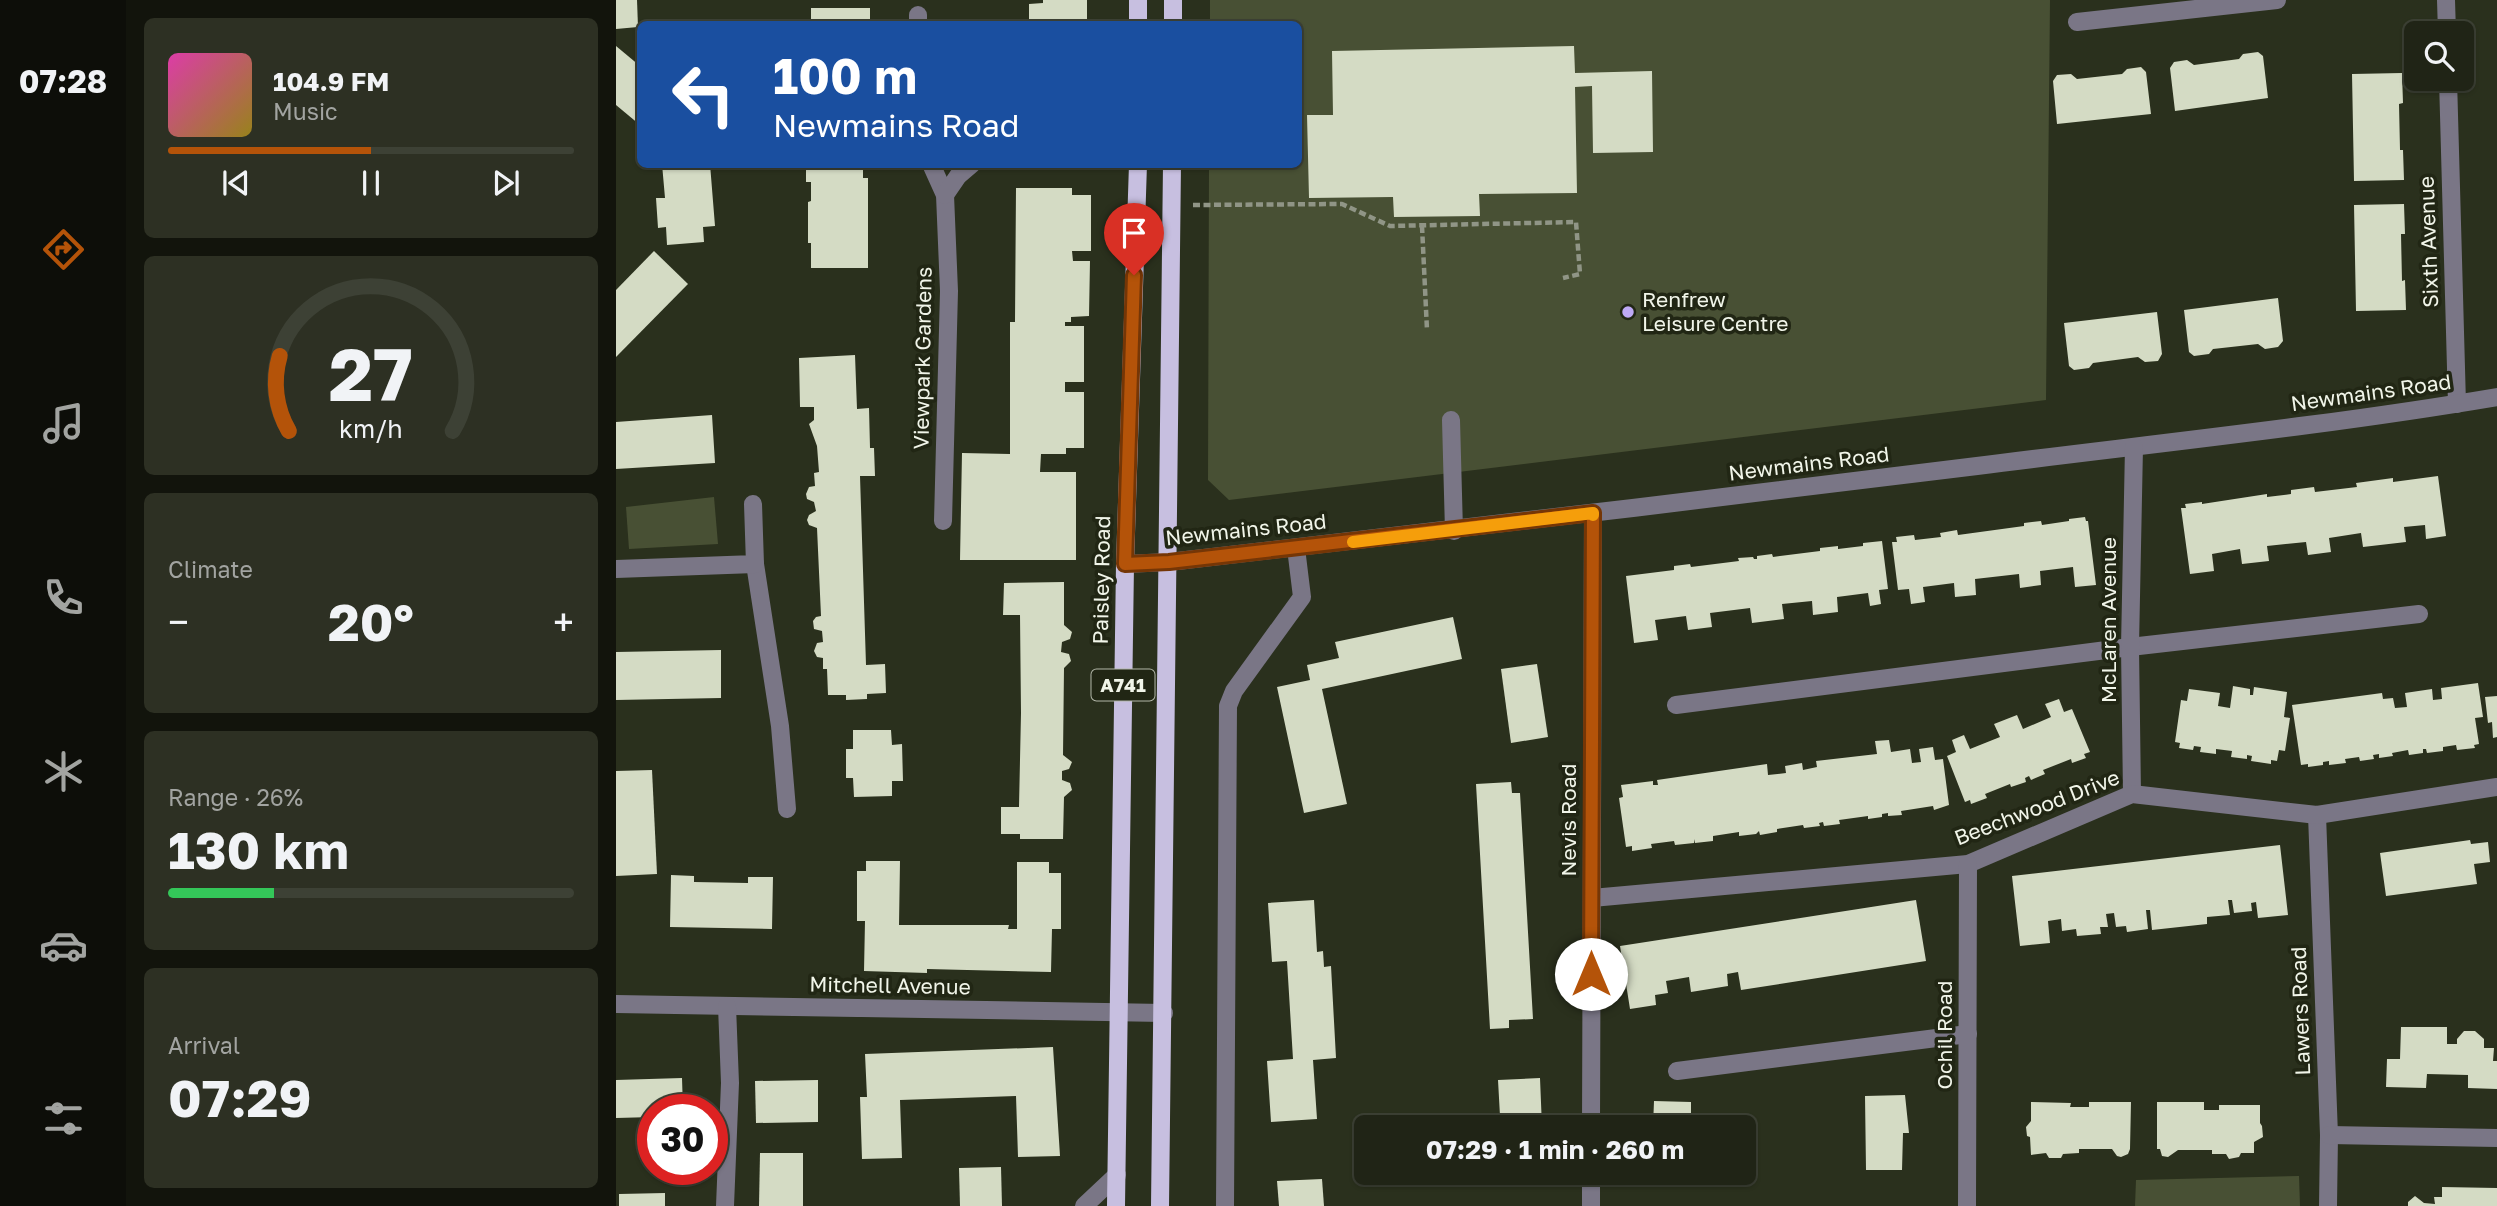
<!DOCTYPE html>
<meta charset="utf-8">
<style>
body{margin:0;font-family:"Golos Text",sans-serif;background:#2d3023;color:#f1f3f6;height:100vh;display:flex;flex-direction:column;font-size:26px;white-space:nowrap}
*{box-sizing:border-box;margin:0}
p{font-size:23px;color:#a2a4a1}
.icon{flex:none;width:38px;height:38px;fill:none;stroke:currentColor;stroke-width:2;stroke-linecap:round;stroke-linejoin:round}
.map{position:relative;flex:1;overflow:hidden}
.details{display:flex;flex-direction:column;gap:18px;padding:18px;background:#12140c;width:490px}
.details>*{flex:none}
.hud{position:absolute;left:21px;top:21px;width:665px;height:147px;border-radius:10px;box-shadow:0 2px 5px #0004,0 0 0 2px #3d4135;background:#1a4fa0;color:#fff;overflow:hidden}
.fabs{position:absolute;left:1788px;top:21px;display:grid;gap:14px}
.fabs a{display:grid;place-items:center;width:70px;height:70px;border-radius:10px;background:#202416;box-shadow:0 2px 5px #0004,0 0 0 2px #3d4135;font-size:35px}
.speed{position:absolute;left:21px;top:1094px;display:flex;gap:14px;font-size:35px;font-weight:700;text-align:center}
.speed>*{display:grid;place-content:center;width:91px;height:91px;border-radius:50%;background:#202416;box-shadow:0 2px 5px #0004,0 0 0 2px #3d4135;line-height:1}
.speed .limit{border:10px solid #d22;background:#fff;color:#111}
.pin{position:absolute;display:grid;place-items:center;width:60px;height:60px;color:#fff;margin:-72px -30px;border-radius:50% 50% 50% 0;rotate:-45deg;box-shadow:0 0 7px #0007}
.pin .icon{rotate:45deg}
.me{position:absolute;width:77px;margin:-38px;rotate:0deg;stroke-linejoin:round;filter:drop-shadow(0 0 5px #0008)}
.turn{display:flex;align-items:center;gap:24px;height:147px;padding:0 21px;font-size:32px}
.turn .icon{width:91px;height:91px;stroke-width:2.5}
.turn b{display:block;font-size:49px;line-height:60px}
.big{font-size:52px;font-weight:700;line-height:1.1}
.details .tile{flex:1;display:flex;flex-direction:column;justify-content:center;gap:10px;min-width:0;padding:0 24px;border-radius:10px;background:#2d3023}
.details .dial{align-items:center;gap:0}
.dial svg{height:182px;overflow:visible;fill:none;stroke:#3d4135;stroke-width:7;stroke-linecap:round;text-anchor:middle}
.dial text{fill:#f1f3f6;stroke:none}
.song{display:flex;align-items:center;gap:21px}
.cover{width:84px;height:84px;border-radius:10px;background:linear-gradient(135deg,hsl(320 70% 55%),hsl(50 70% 35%))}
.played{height:7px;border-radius:4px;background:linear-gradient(90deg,#b45309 50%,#3d4135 50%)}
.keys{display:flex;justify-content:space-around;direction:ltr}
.heat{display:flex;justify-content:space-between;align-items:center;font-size:38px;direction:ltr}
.charge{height:10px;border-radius:5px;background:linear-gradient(90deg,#34c759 26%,#3d4135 0)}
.trip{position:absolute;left:738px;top:1115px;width:402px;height:70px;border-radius:10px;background:#202416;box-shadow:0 2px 5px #0004,0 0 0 2px #3d4135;font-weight:700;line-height:70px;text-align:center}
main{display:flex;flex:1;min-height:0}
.tabs{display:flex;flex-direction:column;width:126px;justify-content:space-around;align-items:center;background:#0d0e09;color:#a2a4a1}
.tabs .icon{width:49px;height:49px}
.tabs .active{color:#b45309}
.tabs b{font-size:32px;color:#f1f3f6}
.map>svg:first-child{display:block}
</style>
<main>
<nav class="tabs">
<b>07:28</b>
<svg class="icon active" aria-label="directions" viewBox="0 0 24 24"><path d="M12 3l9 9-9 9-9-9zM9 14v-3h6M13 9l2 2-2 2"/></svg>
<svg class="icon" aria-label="music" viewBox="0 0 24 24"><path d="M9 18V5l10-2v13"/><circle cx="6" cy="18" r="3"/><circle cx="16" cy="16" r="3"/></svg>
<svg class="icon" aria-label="phone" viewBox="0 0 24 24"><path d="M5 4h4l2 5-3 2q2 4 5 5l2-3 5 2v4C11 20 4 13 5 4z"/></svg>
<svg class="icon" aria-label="climate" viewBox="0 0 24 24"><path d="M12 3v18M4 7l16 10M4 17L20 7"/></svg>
<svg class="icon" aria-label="car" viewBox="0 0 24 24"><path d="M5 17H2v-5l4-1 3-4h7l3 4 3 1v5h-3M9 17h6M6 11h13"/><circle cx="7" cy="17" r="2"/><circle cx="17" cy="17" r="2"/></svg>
<svg class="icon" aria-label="filters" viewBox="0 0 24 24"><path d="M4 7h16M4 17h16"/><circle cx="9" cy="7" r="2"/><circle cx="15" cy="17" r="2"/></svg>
</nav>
<section class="details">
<div class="tile">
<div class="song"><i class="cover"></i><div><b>104.9 FM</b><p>Music</p></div></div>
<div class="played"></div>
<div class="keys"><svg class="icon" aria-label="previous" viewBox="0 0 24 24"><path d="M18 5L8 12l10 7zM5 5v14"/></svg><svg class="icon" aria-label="pause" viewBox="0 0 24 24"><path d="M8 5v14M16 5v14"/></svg><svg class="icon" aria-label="next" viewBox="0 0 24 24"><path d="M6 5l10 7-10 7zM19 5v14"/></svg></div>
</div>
<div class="tile dial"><svg viewBox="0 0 100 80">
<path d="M14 69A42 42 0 1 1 86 69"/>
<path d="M14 69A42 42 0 0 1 10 36" stroke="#b45309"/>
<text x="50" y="56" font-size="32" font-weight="700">27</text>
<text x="50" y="72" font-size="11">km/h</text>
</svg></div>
<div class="tile"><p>Climate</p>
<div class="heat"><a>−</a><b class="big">20°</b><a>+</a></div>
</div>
<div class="tile"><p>Range · 26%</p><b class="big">130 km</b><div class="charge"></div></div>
<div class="tile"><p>Arrival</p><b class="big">07:29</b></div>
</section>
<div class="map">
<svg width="1881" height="1206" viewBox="0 0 1881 1206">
<rect width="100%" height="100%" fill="#2a301d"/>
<!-- green -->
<g fill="#485034">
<polygon points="594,0 1434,0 1430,400 613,500 592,480 593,165 682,164 682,24 594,24"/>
<polygon points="98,497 102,544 13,549 10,507"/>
<polygon points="1683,1176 1684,1206 1519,1206 1520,1180"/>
</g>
<!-- building -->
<g fill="#d4dbc4">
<polygon points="0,0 21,0 22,27 0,29"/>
<polygon points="427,0 471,0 471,24 413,24 413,4 427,3"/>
<rect x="195" y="8" width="59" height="16"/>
<polygon points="0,46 24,66 24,125 0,105"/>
<polygon points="958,46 959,73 1036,71 1037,152 977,153 976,86 959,87 961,193 863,194 864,216 778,217 777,197 693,198 691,115 717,115 716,51"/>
<polygon points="1642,52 1647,56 1652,98 1559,111 1554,68 1558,62 1571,60 1578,65 1623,59 1627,54"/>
<polygon points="1525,67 1530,72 1535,114 1441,124 1437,81 1441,75 1455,74 1461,79 1506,74 1511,69"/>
<polygon points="1786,73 1787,103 1783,104 1784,150 1787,150 1788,180 1738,181 1736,74"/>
<polygon points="46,164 94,164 99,226 87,227 88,242 51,245 50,227 42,228 40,198 49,198"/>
<polygon points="190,164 247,164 247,178 252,178 252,268 195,268 195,243 192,243 192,202 195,201 195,182 190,182"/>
<polygon points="400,188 456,188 456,195 475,195 475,251 456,251 457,261 474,261 473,316 455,317 455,322 449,322 449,326 468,326 468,382 449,382 449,392 468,392 468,448 450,448 450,454 425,454 424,472 460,472 460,560 344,560 346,453 394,454 394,322 399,322"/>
<polygon points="1788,204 1789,234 1785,234 1786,281 1789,280 1790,310 1740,311 1738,205"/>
<polygon points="38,251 72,284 0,357 0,290"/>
<polygon points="1662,298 1667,341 1662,347 1649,349 1642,344 1597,349 1593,354 1578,356 1573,352 1568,310"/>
<polygon points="1541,312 1546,354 1542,361 1529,362 1522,357 1477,363 1473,368 1458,370 1453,366 1448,323"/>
<polygon points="239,355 241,409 253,408 254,448 258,448 259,476 244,476 250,665 269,664 270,693 251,694 251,699 230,700 230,695 212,695 211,669 207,669 207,658 201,657 198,651 201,643 207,642 206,631 198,629 197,621 200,617 205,616 201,528 193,525 191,520 193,515 200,511 198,502 191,499 190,494 193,487 199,486 198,473 203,472 201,446 193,424 198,420 198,407 184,407 183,358"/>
<polygon points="96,415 99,463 0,469 0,422"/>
<polygon points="1822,476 1830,536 1810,539 1809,525 1788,527 1790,542 1747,547 1745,533 1713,538 1715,552 1692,555 1690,542 1651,546 1653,561 1626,564 1624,549 1596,554 1598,571 1574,574 1565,508 1570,508 1569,504 1586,502 1586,504 1651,494 1651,497 1675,494 1675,490 1698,487 1699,492 1741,487 1740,483 1777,478 1777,482"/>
<polygon points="1469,517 1470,521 1472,521 1480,585 1459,587 1457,567 1424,571 1425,585 1404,588 1403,574 1359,579 1360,595 1339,597 1338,583 1307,587 1309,602 1295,604 1293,589 1282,590 1276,542 1281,542 1280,537 1298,535 1299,540 1325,537 1324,533 1341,530 1342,535 1408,526 1408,523 1425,521 1426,525 1453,521 1453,519"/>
<polygon points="1266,541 1272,589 1263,590 1265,604 1254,606 1252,593 1221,597 1222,612 1197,615 1196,601 1166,604 1168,619 1136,623 1134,608 1094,613 1096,627 1072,630 1070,616 1039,620 1042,640 1018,643 1010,576 1058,570 1058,566 1074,564 1075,567 1123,561 1122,558 1137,557 1138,559 1141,559 1141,556 1156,554 1157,557 1204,551 1204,548 1222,546 1222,549 1247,546 1247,543"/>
<polygon points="448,582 448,625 456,632 454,639 446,642 445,652 453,654 455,661 448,668 447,755 456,762 453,769 446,771 446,780 454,783 456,790 448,797 447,839 404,839 404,834 385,834 385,807 403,807 405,713 404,615 387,615 388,583"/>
<polygon points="837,617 846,659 706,689 731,804 688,813 661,687 694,680 691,665 723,658 719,642"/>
<polygon points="105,650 105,698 0,700 0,652"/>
<polygon points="921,664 932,737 895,743 885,669"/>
<polygon points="1862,683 1867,717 1859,718 1863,744 1858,745 1859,748 1841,750 1840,745 1827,747 1827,751 1811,753 1810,749 1807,749 1807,753 1793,755 1792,750 1776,753 1777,756 1763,758 1763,754 1757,755 1758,759 1744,761 1743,757 1729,759 1730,763 1713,765 1713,761 1707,762 1707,765 1692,767 1692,764 1685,765 1676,705 1766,693 1767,699 1777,698 1779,708 1791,707 1789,693 1816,689 1817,700 1826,699 1825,688"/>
<polygon points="1617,686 1634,689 1634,695 1637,695 1638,687 1671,692 1668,717 1674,718 1669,751 1663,750 1661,761 1655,760 1655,764 1635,761 1636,756 1631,755 1631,759 1615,757 1616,751 1600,749 1600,754 1584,752 1585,747 1578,746 1577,750 1563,748 1564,743 1559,742 1565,700 1571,701 1573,689 1604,693 1602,706 1614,708"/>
<polygon points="1881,696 1881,737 1877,738 1876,722 1872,723 1869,697"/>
<polygon points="1443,699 1448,712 1456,709 1474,752 1468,754 1470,758 1456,763 1455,759 1427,770 1429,774 1415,780 1413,776 1409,778 1410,782 1395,787 1394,784 1369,794 1371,798 1355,804 1354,800 1349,802 1331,756 1340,752 1336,740 1348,735 1354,749 1384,737 1378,724 1401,715 1407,729 1435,717 1429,704"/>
<polygon points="237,730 275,730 276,745 286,744 287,781 276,781 276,796 238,797 237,778 230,778 230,749 237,749"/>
<polygon points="1273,740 1275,752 1294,749 1296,763 1305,762 1303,749 1317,747 1319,760 1327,759 1333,805 1318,810 1317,806 1285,811 1286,815 1272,816 1272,813 1266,814 1266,817 1252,819 1252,816 1223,820 1224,824 1208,826 1207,822 1203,823 1204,826 1188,828 1187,825 1161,829 1161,832 1144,835 1143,831 1140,834 1123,836 1123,832 1097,836 1097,841 1079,843 1078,839 1078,843 1059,845 1058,841 1035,844 1036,848 1016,851 1016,846 1010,847 1003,798 1007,797 1005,785 1037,781 1037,785 1042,785 1041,780 1151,764 1152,775 1170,773 1169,766 1186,763 1187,770 1201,767 1200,761 1261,754 1259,741"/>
<polygon points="36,770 41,874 0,876 0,771"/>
<polygon points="895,782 896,793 904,793 917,1019 893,1020 893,1028 874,1029 860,784"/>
<polygon points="1854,840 1855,844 1872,842 1874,862 1858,864 1861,884 1770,896 1764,853"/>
<polygon points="1664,845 1672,915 1642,918 1640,902 1635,903 1636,911 1618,913 1616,900 1612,900 1614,915 1591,917 1591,924 1536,930 1534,910 1530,910 1532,929 1511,932 1510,926 1500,927 1498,913 1490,914 1492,927 1484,927 1485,934 1461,936 1460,929 1446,931 1445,919 1432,921 1434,943 1404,946 1396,876"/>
<polygon points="250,861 284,861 283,925 393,925 392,929 401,929 401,862 433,862 433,873 445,873 445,929 436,929 435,972 311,969 311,973 248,971 249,921 241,921 241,871 250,871"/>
<polygon points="55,875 78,876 78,882 132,883 132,877 157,877 156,929 54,927"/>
<polygon points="698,900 701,952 707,951 708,967 715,966 720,1058 697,1060 701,1119 655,1122 651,1061 677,1059 671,961 656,962 652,903"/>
<polygon points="1300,900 1310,961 1125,990 1122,972 1111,974 1112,986 1075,992 1073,977 1050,981 1052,993 1039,995 1040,1005 1014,1009 1004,946"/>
<polygon points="1785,1027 1831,1027 1831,1044 1841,1044 1841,1039 1848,1031 1859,1031 1868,1039 1868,1048 1878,1048 1877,1061 1881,1061 1881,1089 1852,1088 1852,1075 1811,1074 1810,1088 1770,1087 1771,1059 1784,1059"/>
<polygon points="437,1047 444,1156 402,1157 400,1096 284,1100 286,1158 246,1159 244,1097 251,1097 249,1054"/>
<polygon points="66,1078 67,1110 37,1110 37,1117 0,1118 0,1080"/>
<polygon points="924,1078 926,1127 848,1127 848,1118 884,1116 882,1080"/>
<polygon points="202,1080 202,1122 140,1123 139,1081"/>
<polygon points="1289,1095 1293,1133 1287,1133 1286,1170 1250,1170 1249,1096"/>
<polygon points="1038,1101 1075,1102 1075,1116 1080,1116 1080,1127 1037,1127"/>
<polygon points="1415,1102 1455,1103 1454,1107 1473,1107 1473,1102 1515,1102 1514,1149 1512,1154 1505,1157 1501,1156 1496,1149 1463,1149 1463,1153 1447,1154 1445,1158 1433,1158 1430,1153 1415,1155 1414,1137 1411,1136 1410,1127 1415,1121"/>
<polygon points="1541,1102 1588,1102 1588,1110 1603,1110 1603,1105 1644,1105 1644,1123 1646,1126 1647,1137 1638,1142 1638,1153 1625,1153 1623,1157 1613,1159 1610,1154 1596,1154 1596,1150 1562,1150 1552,1157 1546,1156 1544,1149 1541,1149"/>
<polygon points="144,1153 187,1153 187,1206 143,1206"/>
<polygon points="385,1167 386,1206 344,1206 343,1168"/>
<polygon points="1037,1172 1075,1172 1075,1186 1037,1185"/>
<polygon points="706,1179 708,1206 663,1206 661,1181"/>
<polygon points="1826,1187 1881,1188 1881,1206 1792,1206 1792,1202 1799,1196 1808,1203 1819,1204 1818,1197 1826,1197"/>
<polygon points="49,1193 49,1206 3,1206 3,1194"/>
</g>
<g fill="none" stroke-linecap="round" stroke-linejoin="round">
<!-- path -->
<g stroke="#909586" stroke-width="4.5" stroke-dasharray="7 3.5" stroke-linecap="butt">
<polyline points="577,205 726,204 774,226 960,222 964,274 947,278"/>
<polyline points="806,226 811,330"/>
</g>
<!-- minor -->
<g stroke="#7a7686" stroke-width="18">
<polyline points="1830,0 1831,33"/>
<polyline points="302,15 302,24"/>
<polyline points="1461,22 1661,0"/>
<polyline points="1832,79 1841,404"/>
<polyline points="315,164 329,195 333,291 327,521"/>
<polyline points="329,195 342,176 356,164"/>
<polyline points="835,420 838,531"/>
<polyline points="139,564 164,726 171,809"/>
<path d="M509,564L553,562C822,532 1092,499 1361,466C1534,444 1709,426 1881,397"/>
<polyline points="0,569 139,564 137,504"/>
<polyline points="1060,705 1514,647 1803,614"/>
<polyline points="1516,794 1514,647 1518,447"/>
<polyline points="1701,815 1713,1135 1712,1206"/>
<polyline points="976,898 1352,864 1516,794 1701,815 1881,787"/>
<polyline points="0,1004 548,1013"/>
<polyline points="1061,1071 1352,1034"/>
<polyline points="975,1127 977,513"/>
<polyline points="1713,1135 1881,1138"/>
<polyline points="109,1206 114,1083 111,1006"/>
<polyline points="468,1206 501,1175"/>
<polyline points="609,1206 612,706 618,691 686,597 680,548"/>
<polyline points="975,1206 975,1172"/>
<polyline points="1351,1206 1352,864"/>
</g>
<!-- major -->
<g stroke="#c7bfe0" stroke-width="18">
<polyline points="522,0 522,24"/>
<polyline points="557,24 557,0"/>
<polyline points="500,1206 509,564 522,164"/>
<polyline points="544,1206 556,164"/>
</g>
</g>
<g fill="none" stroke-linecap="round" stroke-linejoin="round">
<!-- route casing -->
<g stroke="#753606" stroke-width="18">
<polyline id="route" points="518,275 509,564 553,562 977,513 975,974"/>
</g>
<!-- route -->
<use href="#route" stroke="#b45309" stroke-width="12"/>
<!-- slow -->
<polyline stroke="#f59e0b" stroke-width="12" points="737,542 977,513 977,515"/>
</g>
<!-- markers -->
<circle fill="#bea9f5" stroke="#212614" stroke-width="2.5" cx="1012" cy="312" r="7"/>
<g text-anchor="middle" stroke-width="7" stroke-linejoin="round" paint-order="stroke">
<!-- shield labels -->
<rect fill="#212614" stroke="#b3b7a9" stroke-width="2" x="475.5" y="669.5" width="63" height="31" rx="5"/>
<g font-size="19" font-weight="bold" fill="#f1f5e9">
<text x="507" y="692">A741</text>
</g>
<!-- street labels -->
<g font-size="21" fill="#f1f5e9" stroke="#212614">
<text transform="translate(1813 242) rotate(-92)" y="7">Sixth Avenue</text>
<text transform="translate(307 358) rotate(-89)" y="7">Viewpark Gardens</text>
<text transform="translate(1755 393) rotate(-8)" y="7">Newmains Road</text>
<text transform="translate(1193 464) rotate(-7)" y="7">Newmains Road</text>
<text transform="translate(630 530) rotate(-6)" y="7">Newmains Road</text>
<text transform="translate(486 580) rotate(-89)" y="7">Paisley Road</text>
<text transform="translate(1493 620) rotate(-90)" y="7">McLaren Avenue</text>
<text transform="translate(1421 808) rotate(-21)" y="7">Beechwood Drive</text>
<text transform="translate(953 820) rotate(-90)" y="7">Nevis Road</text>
<text transform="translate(274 986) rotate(1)" y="7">Mitchell Avenue</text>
<text transform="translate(1685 1011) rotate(-92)" y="7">Lawers Road</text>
<text transform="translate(1329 1035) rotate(-90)" y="7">Ochil Road</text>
</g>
<!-- poi labels -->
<g font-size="21" fill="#f1f5e9" stroke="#212614" text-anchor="start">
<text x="1026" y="307">Renfrew<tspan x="1026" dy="24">Leisure Centre</tspan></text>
</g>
</g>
</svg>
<div class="fabs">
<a><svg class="icon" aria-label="search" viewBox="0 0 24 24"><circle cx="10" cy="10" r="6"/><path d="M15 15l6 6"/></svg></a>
</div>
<div class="speed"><div class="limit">30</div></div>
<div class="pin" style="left:518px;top:275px;background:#d93025"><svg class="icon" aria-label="arrive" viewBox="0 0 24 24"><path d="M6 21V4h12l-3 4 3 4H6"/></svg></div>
<svg class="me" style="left:975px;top:974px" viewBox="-20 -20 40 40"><circle r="19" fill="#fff"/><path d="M0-13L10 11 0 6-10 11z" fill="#b45309"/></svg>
<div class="trip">07:29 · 1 min · 260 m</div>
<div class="hud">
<div class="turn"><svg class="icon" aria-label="left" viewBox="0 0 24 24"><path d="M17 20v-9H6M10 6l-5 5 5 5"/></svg><div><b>100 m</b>Newmains Road</div></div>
</div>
</div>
</main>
